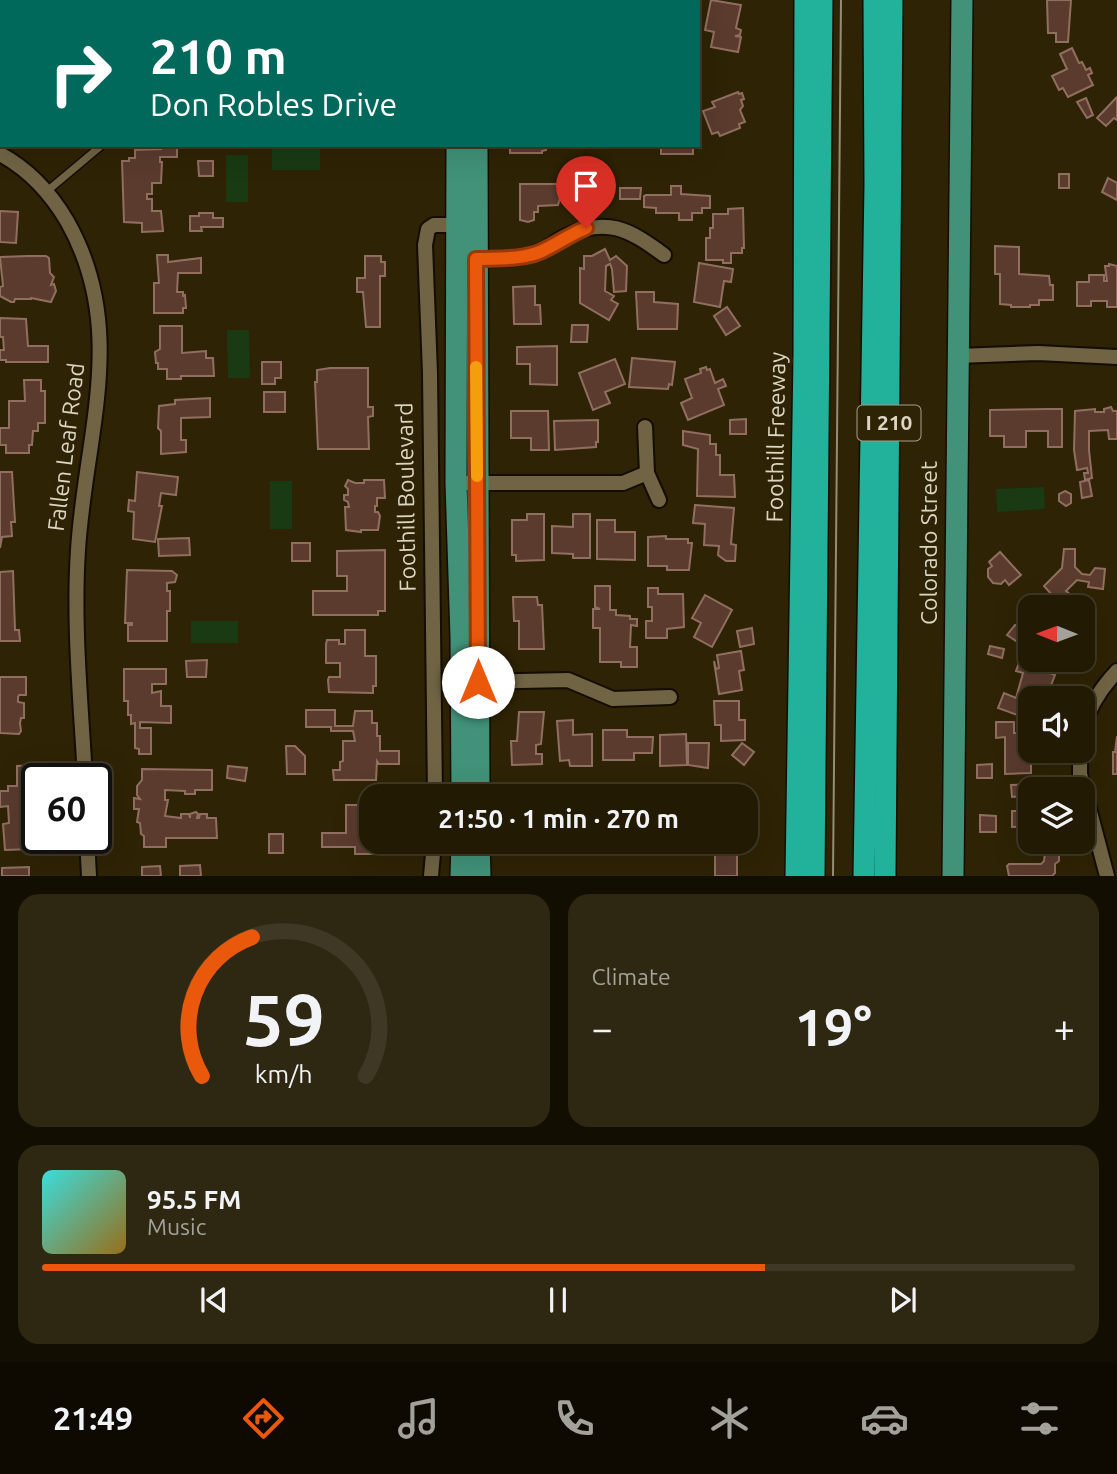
<!DOCTYPE html>
<meta charset="utf-8">
<style>
body{margin:0;font-family:Ubuntu,sans-serif;background:#2e2712;color:#f1f3f6;height:100vh;display:flex;flex-direction:column;font-size:26px;white-space:nowrap}
*{box-sizing:border-box;margin:0}
p{font-size:23px;color:#a2a19a}
.icon{flex:none;width:38px;height:38px;fill:none;stroke:currentColor;stroke-width:2;stroke-linecap:round;stroke-linejoin:round}
.map{position:relative;height:876px;overflow:hidden}
.panel{display:flex;flex-direction:column;gap:18px;padding:18px;background:#130e02;flex:1}
.panel>*{flex:none}
.banner{position:absolute;left:0px;top:0px;width:700px;height:147px;box-shadow:0 7px 28px #0002,0 0 0 2px #3f3825;background:#00695c;color:#fff;overflow:hidden}
.needle{width:46px;rotate:271deg}
.buttons{position:absolute;left:1018px;top:595px;display:grid;gap:14px}
.buttons a{display:grid;place-items:center;width:77px;height:77px;border-radius:14px;background:#221a03;box-shadow:0 7px 28px #0002,0 0 0 2px #3f3825;font-size:35px}
.speed{position:absolute;left:21px;top:763px;display:flex;gap:14px;font-size:35px;font-weight:700;text-align:center}
.speed>*{display:grid;place-content:center;width:91px;height:91px;border-radius:50%;background:#221a03;box-shadow:0 7px 28px #0002,0 0 0 2px #3f3825;line-height:1}
.speed .limit{border:4px solid #111;border-radius:10px;background:#fff;color:#111}
.pin{position:absolute;display:grid;place-items:center;width:60px;height:60px;color:#fff;margin:-72px -30px;border-radius:50% 50% 50% 0;rotate:-45deg;box-shadow:0 0 7px #0007}
.pin .icon{rotate:45deg}
.me{position:absolute;width:77px;margin:-38px;rotate:0deg;stroke-linejoin:round;filter:drop-shadow(0 0 5px #0008)}
.turn{display:flex;align-items:center;gap:24px;height:147px;padding:0 35px;font-size:32px}
.turn .icon{width:91px;height:91px;stroke-width:2.5}
.turn b{display:block;font-size:49px;line-height:60px}
.big{font-size:52px;font-weight:600;line-height:1.1}
.panel .card{flex:1;display:flex;flex-direction:column;justify-content:center;gap:10px;min-width:0;padding:0 24px;border-radius:21px;background:#2e2712}
.panel .dial{align-items:center;gap:0}
.dial svg{height:182px;overflow:visible;fill:none;stroke:#3f3825;stroke-width:7;stroke-linecap:round;text-anchor:middle}
.dial text{fill:#f1f3f6;stroke:none}
.song{display:flex;align-items:center;gap:21px}
.cover{width:84px;height:84px;border-radius:10px;background:linear-gradient(135deg,hsl(180 70% 55%),hsl(40 70% 35%))}
.played{height:7px;border-radius:4px;background:linear-gradient(90deg,#ea580c 70%,#3f3825 70%)}
.keys{display:flex;justify-content:space-around;direction:ltr}
.heat{display:flex;justify-content:space-between;align-items:center;font-size:38px;direction:ltr}
.panel .tiles{flex:1;display:grid;gap:18px;grid-template-columns:1fr 1fr}
.card:last-child{grid-column:span 2}
.trip{position:absolute;left:359px;top:784px;width:399px;height:70px;border-radius:21px;background:#221a03;box-shadow:0 7px 28px #0002,0 0 0 2px #3f3825;font-weight:600;line-height:70px;text-align:center}
.dock{display:flex;height:112px;justify-content:space-around;align-items:center;background:#0e0a01;color:#a2a19a}
.dock .icon{width:49px;height:49px}
.dock .active{color:#ea580c}
.dock b{font-size:32px;color:#f1f3f6}
.map>svg:first-child{display:block}
</style>
<div class="map">
<svg width="1117" height="876" viewBox="0 0 1117 876">
<rect width="100%" height="100%" fill="#2e2304"/>
<!-- green -->
<g fill="#193a13">
<rect x="272" y="148" width="48" height="22"/>
<rect x="226" y="155" width="22" height="47"/>
<polygon points="227,330 249,330 250,378 228,378"/>
<rect x="270" y="481" width="22" height="48"/>
<polygon points="1044,487 1045,509 997,512 996,489"/>
<rect x="191" y="621" width="47" height="22"/>
</g>
<!-- building -->
<g fill="#5a3b2e" stroke="#916f60" stroke-width="2">
<polygon points="711,0 741,5 736,28 741,30 740,35 735,36 741,37 738,52 711,47 714,32 705,30"/>
<polygon points="1047,0 1071,0 1068,42 1056,42 1056,33 1048,33"/>
<polygon points="1072,48 1079,63 1082,62 1086,70 1090,68 1092,73 1088,75 1093,85 1068,97 1063,88 1059,90 1052,76 1067,69 1060,54"/>
<polygon points="738,92 739,94 742,93 744,99 741,100 743,106 740,110 745,122 739,124 740,128 720,136 718,132 712,134 703,111 715,107 712,102"/>
<polygon points="1117,97 1117,120 1114,118 1106,126 1097,118"/>
<polygon points="1086,98 1093,115 1087,118 1077,102"/>
<polygon points="161,145 177,145 177,157 160,157 160,162 162,162 161,183 152,183 152,194 147,194 147,199 152,199 152,211 161,211 163,231 142,232 142,223 124,222 122,161 129,161 129,158 135,158 135,150 161,149"/>
<polygon points="510,145 546,145 546,150 542,151 542,153 510,153"/>
<rect x="661" y="145" width="32" height="9"/>
<polygon points="198,161 213,161 213,176 199,176"/>
<rect x="1059" y="174" width="10" height="14"/>
<polygon points="1108,178 1117,183 1117,200 1102,192"/>
<polygon points="571,180 591,181 591,198 560,198 558,205 538,206 538,212 534,212 534,220 528,222 520,220 520,184 571,184"/>
<polygon points="671,186 681,186 681,194 710,196 710,208 702,208 702,213 692,213 692,220 679,220 679,213 656,213 656,208 644,207 644,196 646,195 671,195"/>
<polygon points="620,188 641,188 640,199 620,199"/>
<polygon points="743,208 744,248 742,248 742,253 731,253 731,263 723,263 723,260 706,260 706,238 710,238 710,228 713,228 713,214 728,214 728,209"/>
<polygon points="0,211 18,212 16,243 0,242"/>
<polygon points="199,213 213,213 213,218 223,218 223,227 201,227 202,231 190,231 190,216 199,216"/>
<polygon points="995,246 1019,247 1019,274 1049,276 1050,285 1053,285 1053,300 1039,300 1039,305 1030,305 1030,307 1011,307 1011,305 1000,304 1000,274 995,274"/>
<polygon points="605,249 610,260 616,256 627,266 626,291 614,292 612,269 610,264 606,266 605,291 614,296 611,300 618,304 609,320 580,303 580,268 584,269 584,256 592,256"/>
<polygon points="157,255 168,255 168,262 201,258 201,273 178,273 177,292 183,292 183,296 185,295 186,308 183,308 183,313 154,313 154,283 159,283"/>
<polygon points="28,256 46,256 49,258 50,273 54,277 51,285 54,284 56,291 51,302 31,298 31,299 15,299 14,302 11,302 0,296 0,287 3,286 0,257"/>
<polygon points="365,256 381,256 381,262 385,262 385,276 380,276 380,327 366,327 363,292 357,292 357,278 365,278"/>
<polygon points="699,263 733,269 731,282 724,281 720,307 694,302"/>
<polygon points="1109,264 1117,266 1117,307 1107,307 1107,301 1091,301 1091,306 1077,306 1077,282 1089,282 1089,275 1104,275 1104,281 1107,281 1105,266 1109,266"/>
<polygon points="535,286 535,305 540,305 541,324 514,324 513,287"/>
<polygon points="636,292 654,292 654,302 678,304 677,329 638,329"/>
<polygon points="727,307 740,326 726,335 714,316"/>
<polygon points="0,318 26,319 28,346 48,346 48,362 6,362 6,360 0,360 0,350 4,350 3,337 0,337"/>
<polygon points="572,325 588,325 587,342 571,342"/>
<polygon points="160,326 182,326 182,353 206,351 206,358 213,358 214,376 181,376 181,379 167,379 167,369 158,369 158,363 156,363 155,352 160,349"/>
<polygon points="557,346 557,385 530,384 530,364 517,364 517,347"/>
<polygon points="632,358 675,362 672,385 669,384 668,389 629,387"/>
<polygon points="615,359 625,384 605,392 610,403 593,410 579,373"/>
<polygon points="262,362 281,362 281,378 275,378 275,384 262,384"/>
<polygon points="706,367 707,370 710,369 715,383 723,379 726,386 718,389 724,405 688,420 681,403 692,398 685,379 701,373 700,369"/>
<polygon points="330,368 368,368 368,407 373,407 373,416 368,417 369,449 318,449 315,382 317,382 317,370"/>
<polygon points="24,380 41,380 41,391 45,391 45,423 38,423 38,431 33,431 32,445 29,445 29,453 6,453 6,445 0,445 0,428 9,428 9,401 25,401"/>
<rect x="264" y="392" width="21" height="20"/>
<polygon points="210,398 210,417 181,418 181,440 186,440 186,452 161,454 161,431 158,428 159,406 175,404 175,400"/>
<polygon points="1111,407 1113,411 1117,411 1117,439 1109,439 1108,430 1089,431 1089,450 1092,478 1085,480 1084,473 1088,473 1087,468 1077,470 1074,450 1075,411 1095,409 1095,412 1104,412 1104,409"/>
<polygon points="1049,409 1062,409 1062,447 1048,447 1048,431 1026,431 1026,447 1004,447 1004,436 990,436 990,410"/>
<polygon points="511,411 548,411 549,450 531,450 531,438 511,438"/>
<polygon points="746,419 746,434 730,434 730,420"/>
<polygon points="598,420 598,442 596,442 596,447 555,450 554,421"/>
<polygon points="683,431 710,435 710,444 716,444 716,455 720,455 720,475 734,475 735,497 697,496 698,449 683,445"/>
<polygon points="0,472 12,472 15,522 11,522 12,536 2,537 0,548"/>
<polygon points="137,472 178,477 176,495 161,493 159,506 162,506 155,542 133,539 134,512 128,511 129,500 135,501"/>
<polygon points="348,480 355,483 364,483 364,480 384,480 385,498 377,498 377,506 375,506 375,512 378,512 380,516 378,530 361,530 361,532 346,530 345,507 349,507 348,502 344,500 344,495 348,495 348,489 345,486"/>
<polygon points="1089,480 1092,496 1082,498 1080,482"/>
<polygon points="1065,491 1071,494 1071,503 1066,506 1059,501 1059,494"/>
<polygon points="695,505 734,508 731,544 736,545 735,561 726,561 718,555 719,546 704,545 705,524 693,523"/>
<polygon points="527,514 544,514 544,560 516,561 516,555 512,555 512,520 527,520"/>
<polygon points="573,514 590,514 590,558 573,558 573,554 552,553 552,526 573,527"/>
<polygon points="597,520 615,520 615,532 635,532 635,560 597,559"/>
<polygon points="666,536 666,539 688,539 688,543 692,543 689,570 667,570 667,566 648,566 648,537"/>
<polygon points="189,538 190,555 159,556 158,539"/>
<rect x="292" y="543" width="18" height="18"/>
<polygon points="1064,549 1075,549 1075,567 1082,574 1090,575 1095,568 1105,569 1103,589 1088,587 1089,582 1077,580 1066,591 1071,595 1063,604 1053,596 1044,586 1062,568"/>
<polygon points="385,550 385,611 378,611 378,615 313,615 313,591 347,591 347,576 337,576 337,551"/>
<polygon points="1000,552 1021,575 1009,585 1005,580 1001,584 993,583 988,577 988,569 992,566 989,562"/>
<polygon points="127,570 172,571 177,575 175,582 167,583 167,591 170,591 170,611 167,611 167,641 128,641 128,625 132,625 132,623 125,623"/>
<polygon points="13,571 15,630 19,630 20,641 0,641 0,572"/>
<polygon points="595,586 610,586 610,610 616,610 616,615 630,616 630,619 637,619 637,626 631,625 630,647 637,647 637,667 621,667 621,662 600,662 600,628 593,628 593,609 600,609 595,607"/>
<polygon points="648,588 658,588 658,594 683,594 684,627 667,629 667,638 646,638 646,621 652,621 652,607 648,607"/>
<polygon points="705,595 732,610 712,647 694,637 701,623 692,618"/>
<polygon points="1040,595 1052,607 1029,606"/>
<polygon points="513,597 537,597 538,605 542,605 544,649 519,649 519,621 514,621"/>
<polygon points="1030,618 1031,618 1031,651 1007,635 1015,625 1026,629 1025,624"/>
<polygon points="752,628 754,644 740,647 737,631"/>
<polygon points="345,630 365,630 365,656 376,656 376,686 373,686 373,693 329,692 328,680 329,677 340,677 340,663 326,663 326,644 327,640 339,640 339,644 345,644"/>
<polygon points="990,646 1004,649 1002,658 988,654"/>
<polygon points="741,651 744,670 739,671 742,690 719,694 714,661 716,669 719,668 717,655"/>
<polygon points="1021,657 1033,661 1031,665 1037,668 1055,675 1046,698 1031,698 1031,716 1022,712 1020,716 998,708 1004,693 1016,698 1023,673 1016,671"/>
<polygon points="207,660 206,677 187,677 186,661"/>
<polygon points="124,669 166,669 166,684 152,684 152,693 161,691 161,706 171,706 171,723 140,722 140,728 151,728 151,754 139,754 139,749 135,748 135,723 131,724 131,715 128,715 128,701 124,701"/>
<polygon points="0,677 26,677 26,695 19,695 18,697 18,702 24,703 24,718 21,718 20,723 21,731 19,734 0,733"/>
<polygon points="714,701 739,701 739,720 745,720 745,740 721,741 721,725 715,725"/>
<polygon points="306,710 335,710 335,726 353,726 355,711 372,711 372,723 377,723 377,736 380,736 380,751 399,751 399,764 379,764 377,761 376,780 334,780 333,770 340,770 340,762 343,761 343,741 355,741 353,731 331,731 331,727 306,727"/>
<polygon points="519,712 544,712 541,744 536,745 536,754 542,754 542,764 512,765 511,741 517,741"/>
<polygon points="573,720 573,735 592,734 592,766 570,766 569,760 560,761 557,721"/>
<polygon points="996,722 1014,722 1014,733 1031,733 1031,773 1005,774 1005,737 996,738"/>
<polygon points="603,730 627,730 627,737 653,737 652,753 634,753 634,760 603,760"/>
<polygon points="686,734 687,765 660,766 660,735"/>
<polygon points="1117,736 1117,774 1113,774 1113,752 1115,752"/>
<polygon points="688,743 709,743 708,768 688,765"/>
<polygon points="742,743 754,752 744,765 732,755"/>
<polygon points="286,746 295,746 305,756 305,774 287,774"/>
<polygon points="992,764 992,778 977,778 977,765"/>
<polygon points="35,765 37,836 32,836 32,849 5,850 3,824 9,823 8,806 0,807 0,791 8,791 8,786 17,786 17,766"/>
<polygon points="228,766 247,768 245,781 227,778"/>
<polygon points="142,769 212,770 212,790 195,790 195,794 185,794 185,791 165,790 165,800 168,800 165,816 181,818 181,814 189,814 190,818 190,814 196,812 198,814 197,818 199,818 200,814 207,814 207,818 216,818 217,838 166,838 166,847 144,847 144,836 141,834 140,823 137,822 139,809 134,809 134,798 140,799 137,795 137,786 142,780"/>
<polygon points="1038,784 1039,789 1031,789 1031,826 1012,827 1012,811 1023,811 1023,796 1012,797 1011,785"/>
<polygon points="365,790 380,790 380,796 371,796 371,842 379,842 379,854 355,854 355,847 322,847 322,833 346,833 346,805 365,805"/>
<polygon points="980,815 996,816 996,832 980,832"/>
<rect x="269" y="834" width="14" height="19"/>
<rect x="601" y="842" width="35" height="5"/>
<polygon points="1031,842 1059,842 1059,861 1055,864 1055,873 1052,876 1009,876 1007,866 1009,864 1041,864 1044,861 1045,852 1031,852"/>
<rect x="715" y="854" width="22" height="22"/>
<polygon points="200,865 201,876 180,876 180,866"/>
<polygon points="160,866 161,876 142,876 142,867"/>
<polygon points="29,867 29,876 2,876 2,868"/>
</g>
<g fill="none" stroke-linecap="round" stroke-linejoin="round">
<!-- lane casing -->
<g stroke="#150d00" stroke-width="10">
<polyline id="lane" points="46,192 102,145"/>
</g>
<!-- street casing -->
<g stroke="#150d00" stroke-width="18">
<g id="street">
<path d="M0,154C28,169 51,194 67,221C129,330 85,435 78,550C73,626 81,703 85,779"/>
<path d="M470,259C493,259 519,261 541,251C549,248 556,241 564,237C606,216 629,229 664,255"/>
<polyline points="957,356 1038,353 1117,357"/>
<polyline points="645,427 647,473 659,500"/>
<polyline points="456,483 623,483 647,473"/>
<polyline points="472,682 568,680 613,699 670,697"/>
<path d="M1083,729C1089,706 1101,688 1117,671"/>
<polyline points="1080,751 1080,774 1107,876"/>
<polyline points="435,796 430,373 425,245 428,229 434,225 464,225"/>
<polyline points="87,838 89,876"/>
<polyline points="431,876 434,842"/>
</g>
</g>
<!-- primary casing -->
<g stroke="#150d00" stroke-width="24">
<g id="primary">
<polyline points="457,0 457,2"/>
<polyline points="477,0 477,2"/>
<polyline points="457,145 456,483 461,637 462,796"/>
<polyline points="477,145 479,796"/>
<polyline points="479,842 480,876"/>
<polyline points="461,876 462,842"/>
<polyline points="953,876 962,0"/>
</g>
</g>
<!-- highway casing -->
<g stroke="#150d00" stroke-width="24">
<g id="highway">
<polyline points="796,876 804,355 805,0"/>
<polyline points="814,876 822,0"/>
<polyline points="864,876 875,184 874,0"/>
<polyline points="885,876 892,0"/>
</g>
</g>
<!-- lane -->
<use href="#lane" stroke="#706444" stroke-width="7"/>
<!-- street -->
<use href="#street" stroke="#706444" stroke-width="14"/>
<!-- primary -->
<use href="#primary" stroke="#419278" stroke-width="21"/>
<!-- highway -->
<use href="#highway" stroke="#22b19a" stroke-width="21"/>
<!-- tram -->
<polyline stroke="#958d76" stroke-width="2" points="833,876 841,0"/>
</g>
<g fill="none" stroke-linecap="round" stroke-linejoin="round">
<!-- route casing -->
<g stroke="#983908" stroke-width="18">
<path id="route" d="M478,682L476,259C497,258 522,260 542,251C557,244 571,234 586,228"/>
</g>
<!-- route -->
<use href="#route" stroke="#ea580c" stroke-width="12"/>
<!-- slow -->
<polyline stroke="#f59e0b" stroke-width="12" points="476,367 477,476"/>
</g>
<g text-anchor="middle" stroke-width="7" stroke-linejoin="round" paint-order="stroke">
<!-- shield labels -->
<rect fill="#2e2304" stroke="#a7a08a" stroke-width="2" x="857.5" y="405.5" width="63" height="35" rx="5"/>
<g font-size="21" font-weight="bold" fill="#dbd5c3">
<text x="889" y="430">I 210</text>
</g>
<!-- street labels -->
<g font-size="23" fill="#dbd5c3" stroke="#2e2304">
<text transform="translate(776 437) rotate(-89)" y="8">Foothill Freeway</text>
<text transform="translate(66 447) rotate(-83)" y="8">Fallen Leaf Road</text>
<text transform="translate(406 497) rotate(-91)" y="8">Foothill Boulevard</text>
<text transform="translate(929 543) rotate(-90)" y="8">Colorado Street</text>
</g>
</g>
</svg>
<div class="buttons">
<a><svg class="needle" viewBox="-14 -14 28 28"><path d="M0-13l5 13h-10z" fill="#e53935"/><path d="M0 13l5-13h-10z" fill="#a2a19a"/></svg></a>
<a><svg class="icon" aria-label="sound" viewBox="0 0 24 24"><path d="M4 9h4l5-4v14l-5-4H4zM17 9q2 3 0 6"/></svg></a>
<a><svg class="icon" aria-label="layers" viewBox="0 0 24 24"><path d="M12 4l9 5-9 5-9-5zM3 14l9 5 9-5"/></svg></a>
</div>
<div class="speed"><div class="limit">60</div></div>
<div class="pin" style="left:586px;top:228px;background:#d93025"><svg class="icon" aria-label="arrive" viewBox="0 0 24 24"><path d="M6 21V4h12l-3 4 3 4H6"/></svg></div>
<svg class="me" style="left:478px;top:682px" viewBox="-20 -20 40 40"><circle r="19" fill="#fff"/><path d="M0-13L10 11 0 6-10 11z" fill="#ea580c"/></svg>
<div class="trip">21:50 · 1 min · 270 m</div>
<div class="banner">
<div class="turn"><svg class="icon" aria-label="right" viewBox="0 0 24 24"><path d="M7 20v-9h11M14 6l5 5-5 5"/></svg><div><b>210 m</b>Don Robles Drive</div></div>
</div>
</div>
<section class="panel">
<div class="tiles">
<div class="card dial"><svg viewBox="0 0 100 80">
<path d="M14 69A42 42 0 1 1 86 69"/>
<path d="M14 69A42 42 0 0 1 36 8" stroke="#ea580c"/>
<text x="50" y="56" font-size="32" font-weight="700">59</text>
<text x="50" y="72" font-size="11">km/h</text>
</svg></div>
<div class="card"><p>Climate</p>
<div class="heat"><a>−</a><b class="big">19°</b><a>+</a></div>
</div>
<div class="card">
<div class="song"><i class="cover"></i><div><b>95.5 FM</b><p>Music</p></div></div>
<div class="played"></div>
<div class="keys"><svg class="icon" aria-label="previous" viewBox="0 0 24 24"><path d="M18 5L8 12l10 7zM5 5v14"/></svg><svg class="icon" aria-label="pause" viewBox="0 0 24 24"><path d="M8 5v14M16 5v14"/></svg><svg class="icon" aria-label="next" viewBox="0 0 24 24"><path d="M6 5l10 7-10 7zM19 5v14"/></svg></div>
</div>
</div>
</section>
<nav class="dock">
<b>21:49</b>
<svg class="icon active" aria-label="directions" viewBox="0 0 24 24"><path d="M12 3l9 9-9 9-9-9zM9 14v-3h6M13 9l2 2-2 2"/></svg>
<svg class="icon" aria-label="music" viewBox="0 0 24 24"><path d="M9 18V5l10-2v13"/><circle cx="6" cy="18" r="3"/><circle cx="16" cy="16" r="3"/></svg>
<svg class="icon" aria-label="phone" viewBox="0 0 24 24"><path d="M5 4h4l2 5-3 2q2 4 5 5l2-3 5 2v4C11 20 4 13 5 4z"/></svg>
<svg class="icon" aria-label="climate" viewBox="0 0 24 24"><path d="M12 3v18M4 7l16 10M4 17L20 7"/></svg>
<svg class="icon" aria-label="car" viewBox="0 0 24 24"><path d="M5 17H2v-5l4-1 3-4h7l3 4 3 1v5h-3M9 17h6M6 11h13"/><circle cx="7" cy="17" r="2"/><circle cx="17" cy="17" r="2"/></svg>
<svg class="icon" aria-label="filters" viewBox="0 0 24 24"><path d="M4 7h16M4 17h16"/><circle cx="9" cy="7" r="2"/><circle cx="15" cy="17" r="2"/></svg>
</nav>
